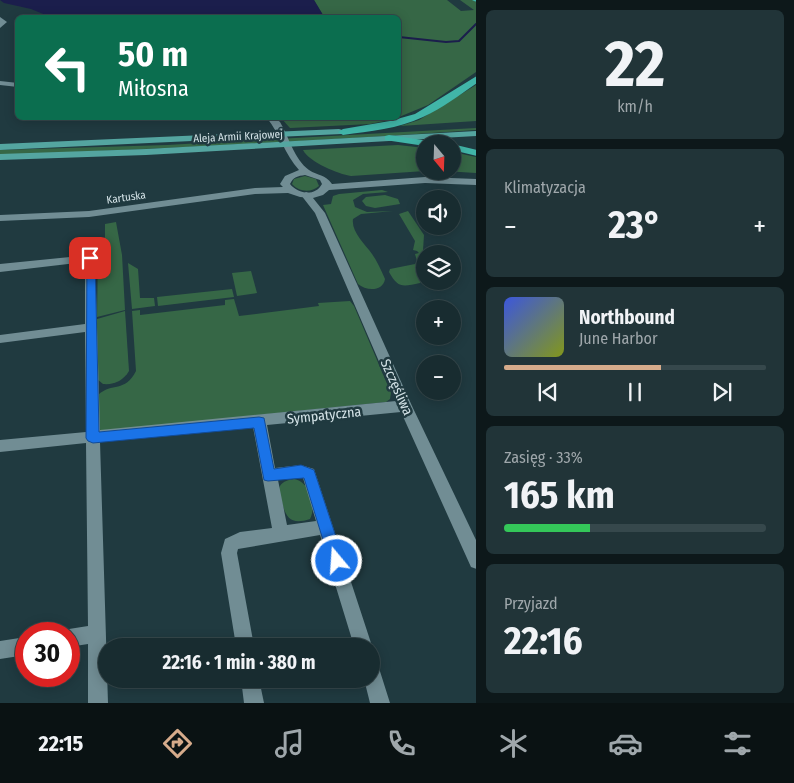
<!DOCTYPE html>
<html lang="pl">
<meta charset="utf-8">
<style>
body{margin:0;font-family:"Fira Sans Condensed",sans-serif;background:#213438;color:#f1f3f6;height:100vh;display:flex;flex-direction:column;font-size:19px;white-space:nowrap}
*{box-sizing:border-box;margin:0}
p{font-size:16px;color:#9fa7ab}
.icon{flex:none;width:28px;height:28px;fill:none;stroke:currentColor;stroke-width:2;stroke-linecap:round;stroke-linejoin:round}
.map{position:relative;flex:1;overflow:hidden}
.sheet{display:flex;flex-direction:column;gap:10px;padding:10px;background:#0d181a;width:318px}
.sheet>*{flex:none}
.hud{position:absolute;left:15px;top:15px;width:386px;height:105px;border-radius:8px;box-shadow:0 2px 12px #0003,0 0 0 1px #36484c;background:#0b6e4f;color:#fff;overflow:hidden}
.needle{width:32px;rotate:161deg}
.controls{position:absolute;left:416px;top:135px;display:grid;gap:10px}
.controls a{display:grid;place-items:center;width:45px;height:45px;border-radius:50%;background:#182c30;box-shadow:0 2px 12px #0003,0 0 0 1px #36484c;font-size:25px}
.speed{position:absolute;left:15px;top:622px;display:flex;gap:10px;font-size:25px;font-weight:700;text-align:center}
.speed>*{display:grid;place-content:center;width:65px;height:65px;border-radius:50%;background:#182c30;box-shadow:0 2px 12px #0003,0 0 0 1px #36484c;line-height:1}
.speed .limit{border:8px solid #d22;background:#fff;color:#111}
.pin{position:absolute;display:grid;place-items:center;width:42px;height:42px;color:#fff;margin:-21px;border-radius:10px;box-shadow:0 2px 8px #0006}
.me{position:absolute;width:55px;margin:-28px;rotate:342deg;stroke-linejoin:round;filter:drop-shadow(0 0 4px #0008)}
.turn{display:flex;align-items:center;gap:18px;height:105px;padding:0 20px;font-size:22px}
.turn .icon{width:65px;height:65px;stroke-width:2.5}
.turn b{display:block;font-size:35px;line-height:42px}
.big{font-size:38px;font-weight:700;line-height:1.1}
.sheet .card{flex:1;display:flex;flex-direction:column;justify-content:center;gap:8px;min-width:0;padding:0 18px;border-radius:8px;background:#213438}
.sheet .dial{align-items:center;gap:0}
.dial b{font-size:65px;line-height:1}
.song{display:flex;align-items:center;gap:15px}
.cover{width:60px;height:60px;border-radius:8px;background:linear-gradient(135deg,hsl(230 70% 55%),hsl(70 70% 35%))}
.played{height:5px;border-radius:2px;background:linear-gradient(90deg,#d6ab8b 60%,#36484c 60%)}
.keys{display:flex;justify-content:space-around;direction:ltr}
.heat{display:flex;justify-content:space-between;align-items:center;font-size:28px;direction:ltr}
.charge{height:8px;border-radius:4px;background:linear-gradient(90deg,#34c759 33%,#36484c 0)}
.trip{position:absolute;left:98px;top:638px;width:282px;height:50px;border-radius:25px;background:#182c30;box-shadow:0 2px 12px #0003,0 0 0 1px #36484c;font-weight:700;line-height:50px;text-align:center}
.tabs{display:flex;height:80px;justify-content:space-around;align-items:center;background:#0a1213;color:#9fa7ab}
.tabs .icon{width:35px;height:35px}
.tabs .current{color:#d6ab8b}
.tabs b{font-size:22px;color:#f1f3f6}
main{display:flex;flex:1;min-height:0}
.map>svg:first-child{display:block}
</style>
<main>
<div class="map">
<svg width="477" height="703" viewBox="0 0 477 703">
<rect width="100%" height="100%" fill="#203a40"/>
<!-- green -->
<g fill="#366746">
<polygon points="314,0 447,0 461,11 474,10 460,0 473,0 476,2 476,72 428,105 399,117 399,18 322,17 323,15"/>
<polygon points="476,85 476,121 400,126 419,120"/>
<polygon points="281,118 399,118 370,124 290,128"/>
<path d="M477,128L476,130C318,141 159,149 0,155V150L167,145Z"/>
<path d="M398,145L425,148V171L351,176C338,174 309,162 303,150Z"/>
<polygon points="453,152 476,157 476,173 444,171 452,171"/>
<path d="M305,176L316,179L319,186C311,193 299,192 292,184L294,179Z"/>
<path d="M382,190L388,192L363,194L353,200L355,207L367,212L393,211L361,214L353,219C351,232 365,244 372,254C377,261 381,270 385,279C383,292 366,291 358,284L323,205L331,204L333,196L339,194Z"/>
<polygon points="385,195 398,199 400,204 375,208 366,206 362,201 366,197"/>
<path d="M408,211L424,235L421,281L420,283C402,287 398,288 389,272L390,269L415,264L417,261L415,254L419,253L417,251L413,250L415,241L399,214Z"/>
<polygon points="116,222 122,255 125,310 97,317 98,252 105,244 105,224"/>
<polygon points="128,263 138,269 140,298 154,298 155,306 132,309"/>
<polygon points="251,271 257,293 237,296 232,273"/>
<polygon points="232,289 234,297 158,306 157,297"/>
<path d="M234,299L239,316L319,306L318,303L350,301L354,306L391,393L390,399L386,402L102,431L99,429L98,395C112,382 125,393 136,371L132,311L140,310V315L225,305V300Z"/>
<path d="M125,311L129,371C123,381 114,385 103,384L97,379V319Z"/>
<path d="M294,479C310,482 317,505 310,519C289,526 285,516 281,498C280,494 278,490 280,486C283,481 289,480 294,479Z"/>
</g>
<!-- water -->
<polygon fill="#1b1e4c" points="0,0 314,0 323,15 322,18 53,18 31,9 4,3"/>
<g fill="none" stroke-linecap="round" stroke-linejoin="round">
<!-- stream -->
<polyline stroke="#1b1e4c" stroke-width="2" points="399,37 446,42 459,41 476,24"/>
<!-- street -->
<g fill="#718d94" fill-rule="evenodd">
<polygon points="0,17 7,22 0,28"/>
<path d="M306,192L309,193L325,213L412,406L477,542V569L471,567L401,412L267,425L275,468L301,465L314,469L372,646L371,648V646H354L320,535L238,549L237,553L254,646H236L221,553L225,539L240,532L272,528L253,427L100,442L108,703H88V644L69,647V634H62L69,629L88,626L86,443L0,452V440L86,432L85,332L0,343V335L85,324V262L0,272V264L90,255L95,258L100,430L396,401L315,213L301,195ZM301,477L303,478L316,521L287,525L278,480Z"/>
<polygon points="26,637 26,655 0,659 0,641"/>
<polygon points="371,663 378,665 390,703 370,703 364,679 371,679"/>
<polygon points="241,679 259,679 264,703 244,703"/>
</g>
<!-- secondary -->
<g fill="#718d94" fill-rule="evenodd">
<polygon points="0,81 18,83 18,87 0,85"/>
<path d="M267,118H275L280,122C289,137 294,159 309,170C318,176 325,174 332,184L425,177L477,179V185L425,183L329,190L323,195L313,198L300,197L288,193L255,194L89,217L0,221V215L89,211L255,188L283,187L280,184L285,176L299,170C285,155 280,134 267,118ZM305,175L320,180L322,184C315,197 298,194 290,184C293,177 298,176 305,175Z"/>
</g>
<!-- primary -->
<g fill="#54a5a0" fill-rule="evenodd">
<polygon points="339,129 342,130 342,134 0,150 0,144"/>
<polygon points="477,131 477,136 146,155 0,160 0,154 146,149"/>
</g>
<!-- highway -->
<g fill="#41b5a8" fill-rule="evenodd">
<polygon points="472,0 477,0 477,2 474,1"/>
<path d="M477,76V83C459,95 443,108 423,117C398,129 370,131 343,135L338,132L343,129L390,121L415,114Z"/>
<polygon points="389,135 430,141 435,144 425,144 425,146 385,140 385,136"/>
<polygon points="452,144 477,150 477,156 452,150"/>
</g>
</g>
<!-- route -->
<polygon fill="#1a73e8" stroke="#114b97" points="87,255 90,255 95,258 99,432 259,417 264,418 274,469 301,465 314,470 344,561 342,566 337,568 331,566 304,478 268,481 264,480 254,428 93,443 88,441 86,438"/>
<g text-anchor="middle" stroke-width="5" stroke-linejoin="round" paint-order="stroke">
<!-- far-street labels -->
<g font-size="11" fill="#d4e3e7" stroke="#203a40">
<text transform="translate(238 136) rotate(-3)" y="4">Aleja Armii Krajowej</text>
<text transform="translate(126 197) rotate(-8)" y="4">Kartuska</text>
</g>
<!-- street labels -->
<g font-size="14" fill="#d4e3e7" stroke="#203a40">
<text transform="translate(397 387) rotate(66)" y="5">Szczęśliwa</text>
<text transform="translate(324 415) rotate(-6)" y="5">Sympatyczna</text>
</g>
</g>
</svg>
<div class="controls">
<a><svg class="needle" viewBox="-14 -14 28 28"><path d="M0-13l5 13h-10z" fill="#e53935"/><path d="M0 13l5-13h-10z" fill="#9fa7ab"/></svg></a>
<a><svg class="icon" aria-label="sound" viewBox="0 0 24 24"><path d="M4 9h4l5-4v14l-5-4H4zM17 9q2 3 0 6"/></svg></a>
<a><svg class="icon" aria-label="layers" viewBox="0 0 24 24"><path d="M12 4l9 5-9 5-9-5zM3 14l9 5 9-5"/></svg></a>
<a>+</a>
<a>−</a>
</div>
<div class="speed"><div class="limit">30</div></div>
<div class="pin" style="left:90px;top:258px;background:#d93025"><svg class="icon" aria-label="arrive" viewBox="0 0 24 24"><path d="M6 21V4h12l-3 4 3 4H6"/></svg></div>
<svg class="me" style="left:337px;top:561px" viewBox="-20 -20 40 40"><circle r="17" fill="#1a73e8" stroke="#fff" stroke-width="3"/><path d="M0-11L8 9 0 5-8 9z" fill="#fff"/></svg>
<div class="trip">22:16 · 1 min · 380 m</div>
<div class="hud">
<div class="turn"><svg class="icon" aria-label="left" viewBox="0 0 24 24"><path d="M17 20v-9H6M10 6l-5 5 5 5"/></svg><div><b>50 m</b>Miłosna</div></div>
</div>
</div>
<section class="sheet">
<div class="card dial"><b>22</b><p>km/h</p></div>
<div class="card"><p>Klimatyzacja</p>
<div class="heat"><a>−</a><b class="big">23°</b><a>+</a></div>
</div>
<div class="card">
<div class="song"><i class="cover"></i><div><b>Northbound</b><p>June Harbor</p></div></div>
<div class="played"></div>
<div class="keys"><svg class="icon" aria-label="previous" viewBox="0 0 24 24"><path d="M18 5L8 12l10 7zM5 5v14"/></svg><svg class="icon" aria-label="pause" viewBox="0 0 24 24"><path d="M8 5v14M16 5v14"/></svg><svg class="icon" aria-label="next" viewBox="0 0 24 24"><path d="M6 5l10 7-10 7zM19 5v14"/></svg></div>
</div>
<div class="card"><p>Zasięg · 33%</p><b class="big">165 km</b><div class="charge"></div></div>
<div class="card"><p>Przyjazd</p><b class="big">22:16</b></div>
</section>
</main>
<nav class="tabs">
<b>22:15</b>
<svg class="icon current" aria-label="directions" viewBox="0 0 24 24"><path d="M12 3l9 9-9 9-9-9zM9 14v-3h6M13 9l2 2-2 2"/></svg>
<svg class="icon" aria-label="music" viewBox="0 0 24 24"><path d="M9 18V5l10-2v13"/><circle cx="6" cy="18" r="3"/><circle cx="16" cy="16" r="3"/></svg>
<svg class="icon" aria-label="phone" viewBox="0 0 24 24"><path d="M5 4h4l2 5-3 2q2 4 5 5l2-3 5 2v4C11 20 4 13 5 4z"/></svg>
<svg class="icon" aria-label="climate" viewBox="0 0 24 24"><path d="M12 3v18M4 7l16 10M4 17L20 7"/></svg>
<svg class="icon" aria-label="car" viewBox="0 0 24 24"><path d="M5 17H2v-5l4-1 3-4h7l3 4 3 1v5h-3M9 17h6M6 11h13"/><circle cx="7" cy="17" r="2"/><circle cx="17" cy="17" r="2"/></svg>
<svg class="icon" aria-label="filters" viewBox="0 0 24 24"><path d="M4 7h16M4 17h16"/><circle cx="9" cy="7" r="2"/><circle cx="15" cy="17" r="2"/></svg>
</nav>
